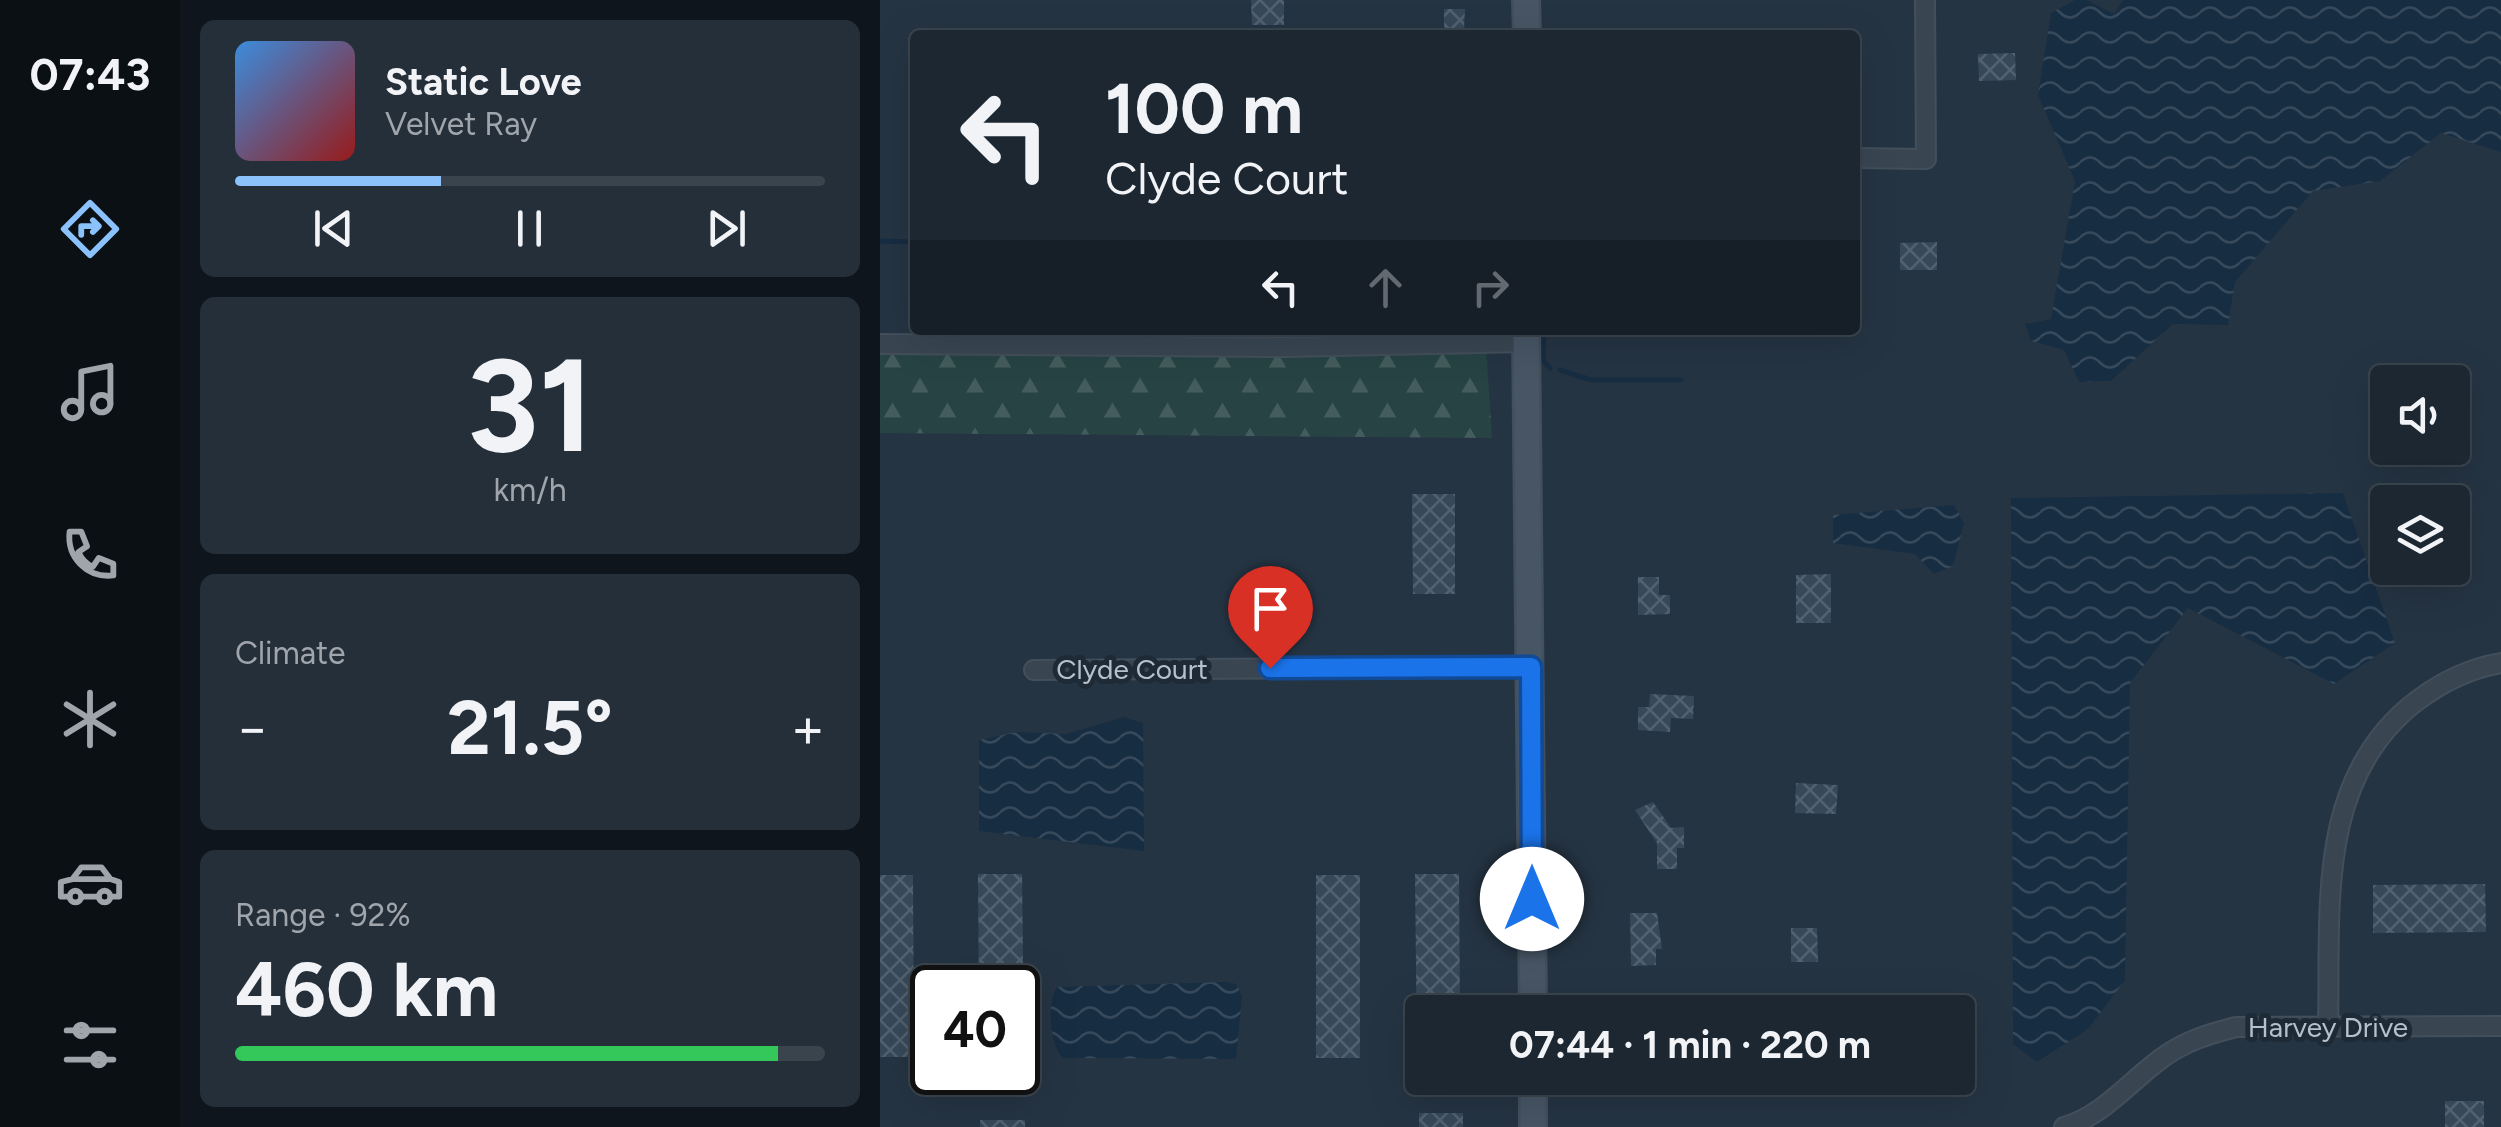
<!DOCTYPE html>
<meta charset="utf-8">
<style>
body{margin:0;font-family:Figtree,sans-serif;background:#252f3a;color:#f1f3f6;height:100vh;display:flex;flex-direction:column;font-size:38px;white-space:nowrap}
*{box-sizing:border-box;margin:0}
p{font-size:32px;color:#a0a5ac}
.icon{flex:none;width:55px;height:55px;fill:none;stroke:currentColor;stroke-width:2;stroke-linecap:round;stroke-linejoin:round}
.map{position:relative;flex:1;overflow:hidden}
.details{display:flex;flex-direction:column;gap:20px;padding:20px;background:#0f151c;width:700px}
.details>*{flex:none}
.guide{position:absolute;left:30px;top:30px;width:950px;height:305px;border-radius:10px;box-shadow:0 10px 40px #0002,0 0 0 2px #3a444d;background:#1c2732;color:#f1f3f6;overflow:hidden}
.fabs{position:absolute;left:1490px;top:365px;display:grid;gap:20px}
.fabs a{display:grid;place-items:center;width:100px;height:100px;border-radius:10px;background:#1c2732;box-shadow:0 10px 40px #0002,0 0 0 2px #3a444d;font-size:50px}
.speed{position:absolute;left:30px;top:965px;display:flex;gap:20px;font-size:50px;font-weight:700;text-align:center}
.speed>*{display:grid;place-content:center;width:130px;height:130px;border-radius:50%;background:#1c2732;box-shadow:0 10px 40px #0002,0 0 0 2px #3a444d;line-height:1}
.speed .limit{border:5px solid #111;border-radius:15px;background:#fff;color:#111}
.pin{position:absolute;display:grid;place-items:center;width:85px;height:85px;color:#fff;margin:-102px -42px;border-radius:50% 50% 50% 0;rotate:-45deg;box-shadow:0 0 10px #0007}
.pin .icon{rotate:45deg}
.me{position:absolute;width:110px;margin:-55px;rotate:0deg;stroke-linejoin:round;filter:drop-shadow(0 0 8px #0008)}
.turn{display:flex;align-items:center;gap:35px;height:210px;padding:0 30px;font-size:45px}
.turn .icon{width:130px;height:130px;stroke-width:2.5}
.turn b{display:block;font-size:70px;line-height:85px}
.lanes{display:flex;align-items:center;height:95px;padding:0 30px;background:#0003;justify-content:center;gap:50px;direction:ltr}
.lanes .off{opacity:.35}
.big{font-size:75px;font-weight:700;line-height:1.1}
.details .tile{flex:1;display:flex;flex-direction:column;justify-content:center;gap:15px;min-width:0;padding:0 35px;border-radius:15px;background:#252f3a}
.details .dial{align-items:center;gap:0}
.dial b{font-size:130px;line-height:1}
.song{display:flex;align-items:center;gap:30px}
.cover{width:120px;height:120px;border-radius:15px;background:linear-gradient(135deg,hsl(210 70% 55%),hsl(0 70% 35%))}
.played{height:10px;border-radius:5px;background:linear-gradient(90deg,#8bc2fc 35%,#3a444d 35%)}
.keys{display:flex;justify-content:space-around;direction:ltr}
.heat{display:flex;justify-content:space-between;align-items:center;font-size:55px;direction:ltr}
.charge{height:15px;border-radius:8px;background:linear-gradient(90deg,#34c759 92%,#3a444d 0)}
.trip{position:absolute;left:525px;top:995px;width:570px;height:100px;border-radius:10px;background:#1c2732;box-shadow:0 10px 40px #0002,0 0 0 2px #3a444d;font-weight:700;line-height:100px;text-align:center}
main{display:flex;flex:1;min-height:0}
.dock{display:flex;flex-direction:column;width:180px;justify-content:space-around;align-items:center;background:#0b1014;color:#a0a5ac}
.dock .icon{width:70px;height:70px}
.dock .selected{color:#8bc2fc}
.dock b{font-size:45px;color:#f1f3f6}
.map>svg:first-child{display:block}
</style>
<main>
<nav class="dock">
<b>07:43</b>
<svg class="icon selected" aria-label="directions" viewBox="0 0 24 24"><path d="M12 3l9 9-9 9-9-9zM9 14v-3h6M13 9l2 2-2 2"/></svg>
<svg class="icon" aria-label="music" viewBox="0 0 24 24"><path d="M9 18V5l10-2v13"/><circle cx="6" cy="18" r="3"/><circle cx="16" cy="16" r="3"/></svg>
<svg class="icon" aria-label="phone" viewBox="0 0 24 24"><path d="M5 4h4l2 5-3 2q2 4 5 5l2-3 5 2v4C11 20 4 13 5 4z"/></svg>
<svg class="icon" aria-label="climate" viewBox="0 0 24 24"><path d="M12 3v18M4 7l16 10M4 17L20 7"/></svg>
<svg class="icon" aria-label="car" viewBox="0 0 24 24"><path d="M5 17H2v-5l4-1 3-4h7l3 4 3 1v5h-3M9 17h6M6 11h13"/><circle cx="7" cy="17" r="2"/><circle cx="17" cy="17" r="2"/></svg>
<svg class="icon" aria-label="filters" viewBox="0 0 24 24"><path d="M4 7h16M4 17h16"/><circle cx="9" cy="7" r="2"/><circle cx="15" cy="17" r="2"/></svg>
</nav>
<section class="details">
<div class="tile">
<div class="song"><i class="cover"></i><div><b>Static Love</b><p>Velvet Ray</p></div></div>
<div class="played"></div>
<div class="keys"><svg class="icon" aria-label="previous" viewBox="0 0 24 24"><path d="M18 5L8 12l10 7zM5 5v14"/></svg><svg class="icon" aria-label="pause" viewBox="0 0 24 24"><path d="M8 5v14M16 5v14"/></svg><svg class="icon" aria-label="next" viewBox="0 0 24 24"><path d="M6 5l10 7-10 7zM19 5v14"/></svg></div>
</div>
<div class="tile dial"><b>31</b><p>km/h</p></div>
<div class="tile"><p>Climate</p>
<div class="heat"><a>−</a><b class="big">21.5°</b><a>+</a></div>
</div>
<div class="tile"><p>Range · 92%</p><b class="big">460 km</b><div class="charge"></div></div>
</section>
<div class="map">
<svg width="1621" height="1127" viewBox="0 0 1621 1127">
<defs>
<pattern id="forest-firs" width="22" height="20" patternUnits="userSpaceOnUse" patternTransform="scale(2.5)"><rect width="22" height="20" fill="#274343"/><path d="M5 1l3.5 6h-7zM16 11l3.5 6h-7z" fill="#445c5d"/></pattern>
<pattern id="water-waves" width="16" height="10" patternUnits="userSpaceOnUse" patternTransform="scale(2.5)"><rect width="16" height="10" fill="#172d42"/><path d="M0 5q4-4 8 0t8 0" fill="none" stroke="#364a5c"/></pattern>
<pattern id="building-cross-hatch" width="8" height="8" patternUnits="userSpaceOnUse" patternTransform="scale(2.5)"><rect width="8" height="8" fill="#374959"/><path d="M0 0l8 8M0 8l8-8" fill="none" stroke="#526170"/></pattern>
</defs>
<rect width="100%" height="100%" fill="#253443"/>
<!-- forest -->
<polygon fill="url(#forest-firs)" points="605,330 612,438 0,433 0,338 321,340"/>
<!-- water -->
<g fill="url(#water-waves)">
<polygon points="1195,0 1207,0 1234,14 1243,0 1621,0 1621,152 1561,133 1500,181 1433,191 1355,282 1348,325 1293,324 1231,381 1199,382 1184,350 1151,341 1145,324 1171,319 1195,181 1158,95 1171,13"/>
<polygon points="1463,493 1515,643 1454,684 1308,608 1250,683 1245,980 1208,1029 1157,1062 1133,1044 1131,498"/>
<polygon points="1074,505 1084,523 1073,566 1054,574 1035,554 953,543 953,515"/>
<polygon points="244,717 263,723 264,851 99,831 99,740 137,732 186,734"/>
<path d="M346,982L356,984L362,996L356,1059L183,1058C169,1046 167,1000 177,987Z"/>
</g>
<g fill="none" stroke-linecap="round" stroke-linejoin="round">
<!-- stream -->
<g stroke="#172d42" stroke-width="5">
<polyline points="0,241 35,242"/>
<polyline points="664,330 663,361 670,368"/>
<polyline points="680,370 711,380 801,380"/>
</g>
</g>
<!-- building -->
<g fill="url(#building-cross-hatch)">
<polygon points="371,0 404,0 404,25 372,25"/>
<polygon points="564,9 585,9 584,29 591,29 591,35 553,35 553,29 564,29"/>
<polygon points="1135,53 1136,80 1099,81 1098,54"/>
<polygon points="1057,242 1057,270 1020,270 1020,243"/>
<polygon points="532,494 575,494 575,594 533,594"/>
<polygon points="951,574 951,623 916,623 916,575"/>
<polygon points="758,577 779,577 779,595 790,595 790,614 758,615"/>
<polygon points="770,694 814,696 813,719 791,718 790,732 758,730 758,707 769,707"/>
<polygon points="916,783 958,785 956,814 915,813"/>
<polygon points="773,802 791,828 804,827 804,848 797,848 797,869 777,869 777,843 755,810"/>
<polygon points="98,874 142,874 144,1056 138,1056 138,988 99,988"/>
<polygon points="535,874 579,874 580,1012 542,1012 542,1062 537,1062"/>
<polygon points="0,875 33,875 34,1057 0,1057"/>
<rect x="436" y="875" width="44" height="183"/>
<polygon points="1605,884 1606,932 1493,933 1493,885"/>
<polygon points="750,913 777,913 782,949 776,949 776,965 751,966"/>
<polygon points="911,928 937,928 938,962 911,962"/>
<rect x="1565" y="1101" width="39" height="26"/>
<rect x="539" y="1113" width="44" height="14"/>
<rect x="100" y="1120" width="45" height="7"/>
</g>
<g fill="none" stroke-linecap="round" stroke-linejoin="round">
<!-- street casing -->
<g stroke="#434f5b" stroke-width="22">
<g id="street">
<polyline points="975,158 1046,159 1045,0"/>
<polyline points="0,344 406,347 647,342"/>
<polyline points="154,670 651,667"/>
<path d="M1448,1027C1451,911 1434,778 1538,700C1562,682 1591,668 1621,663"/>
<path d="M1184,1127C1223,1116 1250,1081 1282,1058C1305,1041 1329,1034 1356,1027L1621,1026"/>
</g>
</g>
<!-- secondary casing -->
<g stroke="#434f5b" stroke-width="30">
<g id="secondary">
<polyline points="646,0 647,35"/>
<polyline points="646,330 653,1012"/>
<polyline points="653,1078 653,1127"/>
</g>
</g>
<!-- street -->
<use href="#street" stroke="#394652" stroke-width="18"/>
<!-- secondary -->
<use href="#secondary" stroke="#475565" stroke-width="25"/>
</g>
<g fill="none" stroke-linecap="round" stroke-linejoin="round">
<!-- route casing -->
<g stroke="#114b97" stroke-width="25">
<polyline id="route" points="390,668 651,667 652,899"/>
</g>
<!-- route -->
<use href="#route" stroke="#1a73e8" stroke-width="18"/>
</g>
<g text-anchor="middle" stroke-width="10" stroke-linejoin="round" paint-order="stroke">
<!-- street labels -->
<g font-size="28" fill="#b6c1cc" stroke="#1e2b37">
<text x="252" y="679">Clyde Court</text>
<text x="1448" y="1037">Harvey Drive</text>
</g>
</g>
</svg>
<div class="fabs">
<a><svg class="icon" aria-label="sound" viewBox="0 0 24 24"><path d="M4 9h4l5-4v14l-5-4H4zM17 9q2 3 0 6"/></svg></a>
<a><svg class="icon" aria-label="layers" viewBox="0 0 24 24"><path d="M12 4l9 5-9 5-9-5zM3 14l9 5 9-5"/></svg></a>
</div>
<div class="speed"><div class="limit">40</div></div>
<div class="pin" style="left:390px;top:668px;background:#d93025"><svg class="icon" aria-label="arrive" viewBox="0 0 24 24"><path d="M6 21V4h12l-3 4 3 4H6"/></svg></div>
<svg class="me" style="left:652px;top:899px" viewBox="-20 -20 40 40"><circle r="19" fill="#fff"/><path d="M0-13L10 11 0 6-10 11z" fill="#1a73e8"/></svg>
<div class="trip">07:44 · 1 min · 220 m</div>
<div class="guide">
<div class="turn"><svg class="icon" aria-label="left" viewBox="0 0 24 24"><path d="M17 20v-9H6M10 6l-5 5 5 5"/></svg><div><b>100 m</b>Clyde Court</div></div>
<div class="lanes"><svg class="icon" aria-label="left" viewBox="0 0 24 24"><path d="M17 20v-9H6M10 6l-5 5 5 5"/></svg><svg class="icon off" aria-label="ahead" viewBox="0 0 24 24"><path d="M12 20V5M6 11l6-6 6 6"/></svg><svg class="icon off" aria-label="right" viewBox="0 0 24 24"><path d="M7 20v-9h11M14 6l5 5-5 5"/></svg></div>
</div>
</div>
</main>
